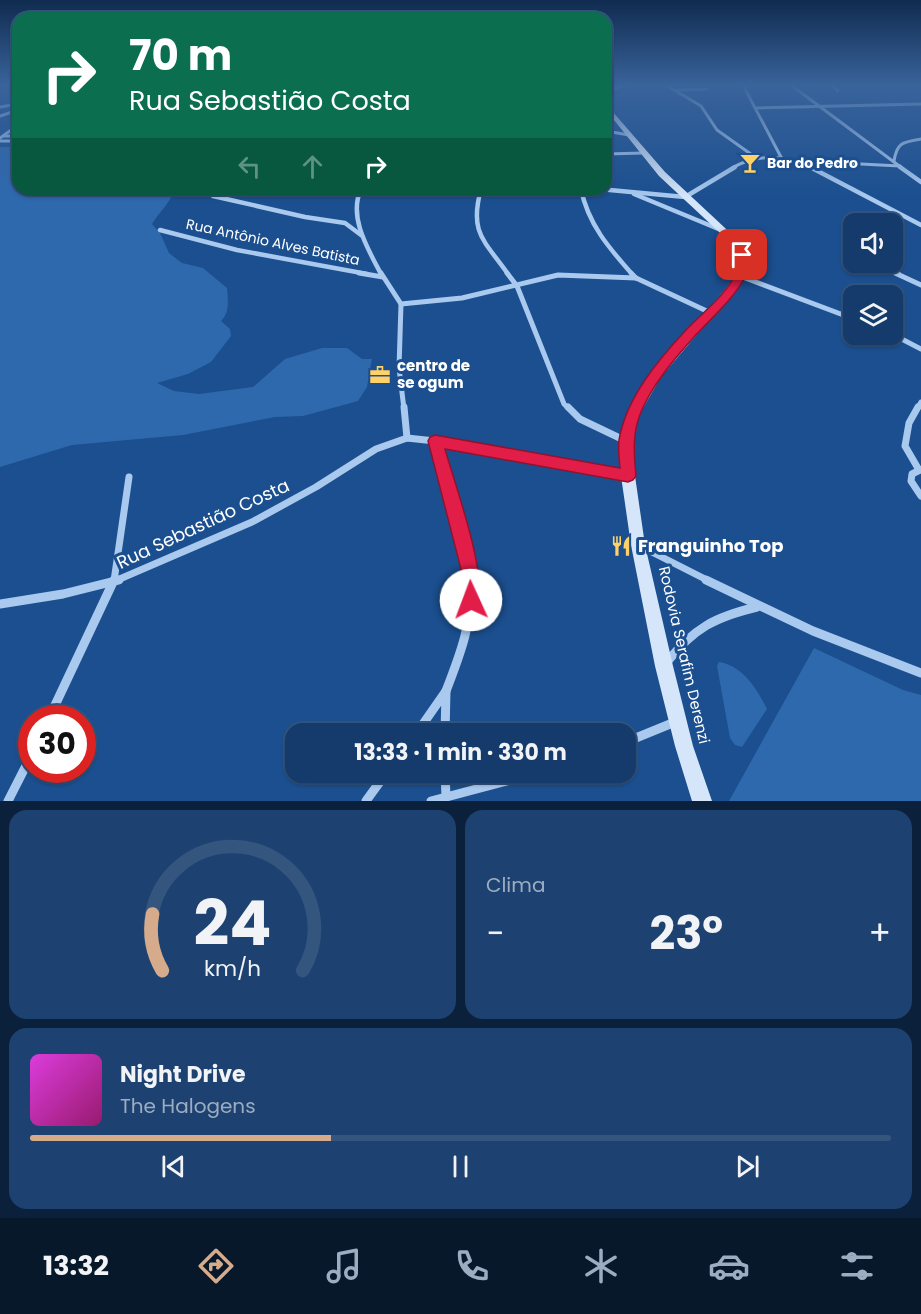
<!DOCTYPE html>
<html lang="pt">
<meta charset="utf-8">
<style>
body{margin:0;font-family:Poppins,sans-serif;background:#1d4271;color:#f1f3f6;height:100vh;display:flex;flex-direction:column;font-size:22px;white-space:nowrap}
*{box-sizing:border-box;margin:0}
p{font-size:20px;color:#9dadc1}
.icon{flex:none;width:33px;height:33px;fill:none;stroke:currentColor;stroke-width:2;stroke-linecap:round;stroke-linejoin:round}
.map{position:relative;height:801px;overflow:hidden}
.sheet{display:flex;flex-direction:column;gap:9px;padding:9px;background:#0b203b;flex:1}
.sheet>*{flex:none}
.banner{position:absolute;left:12px;top:12px;width:600px;height:183px;border-radius:18px;box-shadow:0 2px 4px #0004,0 0 0 2px #33557e;background:#0b6e4f;color:#fff;overflow:hidden}
.tools{position:absolute;left:843px;top:213px;display:grid;gap:12px}
.tools a{display:grid;place-items:center;width:60px;height:60px;border-radius:12px;background:#143b6b;box-shadow:0 2px 4px #0004,0 0 0 2px #33557e;font-size:30px}
.speed{position:absolute;left:18px;top:705px;display:flex;gap:12px;font-size:30px;font-weight:700;text-align:center}
.speed>*{display:grid;place-content:center;width:78px;height:78px;border-radius:50%;background:#143b6b;box-shadow:0 2px 4px #0004,0 0 0 2px #33557e;line-height:1}
.speed .limit{border:9px solid #d22;background:#fff;color:#111}
.pin{position:absolute;display:grid;place-items:center;width:51px;height:51px;color:#fff;margin:-26px;border-radius:12px;box-shadow:0 3px 9px #0006}
.me{position:absolute;width:66px;margin:-33px;rotate:358deg;stroke-linejoin:round;filter:drop-shadow(0 0 4px #0008)}
.turn{display:flex;align-items:center;gap:21px;height:126px;padding:0 18px;font-size:27px}
.turn .icon{width:78px;height:78px;stroke-width:2.5}
.turn b{display:block;font-size:42px;line-height:51px}
.lanes{display:flex;align-items:center;height:57px;padding:0 18px;background:#0003;justify-content:center;gap:30px;direction:ltr}
.lanes .off{opacity:.35}
.big{font-size:45px;font-weight:700;line-height:1.1}
.sheet .widget{flex:1;display:flex;flex-direction:column;justify-content:center;gap:9px;min-width:0;padding:0 21px;border-radius:18px;background:#1d4271}
.sheet .dial{align-items:center;gap:0}
.dial svg{height:156px;overflow:visible;fill:none;stroke:#33557e;stroke-width:7;stroke-linecap:round;text-anchor:middle}
.dial text{fill:#f1f3f6;stroke:none}
.song{display:flex;align-items:center;gap:18px}
.cover{width:72px;height:72px;border-radius:9px;background:linear-gradient(135deg,hsl(300 70% 55%),hsl(320 70% 35%))}
.played{height:6px;border-radius:3px;background:linear-gradient(90deg,#d6ab8b 35%,#33557e 35%)}
.keys{display:flex;justify-content:space-around;direction:ltr}
.heat{display:flex;justify-content:space-between;align-items:center;font-size:33px;direction:ltr}
.sheet .tiles{flex:1;display:grid;gap:9px;grid-template-columns:1fr 1fr}
.widget:last-child{grid-column:span 2}
.trip{position:absolute;left:285px;top:723px;width:351px;height:60px;border-radius:18px;background:#143b6b;box-shadow:0 2px 4px #0004,0 0 0 2px #33557e;font-weight:700;line-height:60px;text-align:center}
.dock{display:flex;height:96px;justify-content:space-around;align-items:center;background:#08182b;color:#9dadc1}
.dock .icon{width:42px;height:42px}
.dock .selected{color:#d6ab8b}
.dock b{font-size:27px;color:#f1f3f6}
.map>svg:first-child{display:block}
</style>
<div class="map">
<svg width="921" height="801" viewBox="0 0 921 801">
<rect width="100%" height="100%" fill="#1b4f8f"/>
<!-- green -->
<g fill="#2e69ad">
<path d="M0,147H18V189H175C170,203 160,211 152,224L160,233L169,253L182,263L203,268L227,288C228,300 230,312 221,321L230,329L231,336L211,362L188,374L157,383L174,391L199,394L253,387L285,359L322,348H347L362,359H372L367,387L358,401L303,416L275,417L183,435L72,445L0,467Z"/>
<polygon points="814,648 903,690 921,695 921,801 729,801"/>
<path d="M719,662C743,666 757,689 767,709L742,747L735,745L730,738L717,666Z"/>
</g>
<g fill="none" stroke-linecap="round" stroke-linejoin="round">
<!-- street-far4 -->
<g stroke="#a9c9ee" stroke-width="3">
<polyline points="666,85 701,106 717,130 755,157"/>
<polyline points="743,85 782,159"/>
<polyline points="791,85 902,168"/>
<polyline points="832,85 838,91"/>
<polyline points="606,90 627,85"/>
<polyline points="677,90 707,89"/>
<polyline points="0,107 18,104"/>
<polyline points="756,108 921,104"/>
<polyline points="0,116 18,110"/>
<polyline points="606,131 629,135"/>
<polyline points="4,136 18,136"/>
<polyline points="0,138 18,125"/>
<polyline points="0,141 18,141"/>
<polyline points="606,154 643,153"/>
<polyline points="802,161 900,166"/>
<path d="M894,161C897,142 903,142 921,139"/>
<path d="M732,168C758,153 787,155 813,168"/>
</g>
<!-- street-far3 -->
<g stroke="#a9c9ee" stroke-width="4.5">
<polyline points="810,167 921,225"/>
<polyline points="900,167 921,182"/>
<path d="M361,189C348,217 368,249 381,274"/>
<path d="M481,189C469,233 484,240 508,274"/>
<path d="M581,189C588,224 609,248 632,274"/>
<polyline points="599,189 685,197 735,167"/>
<polyline points="634,194 721,230"/>
<polyline points="213,196 305,217 345,223 361,235"/>
<polyline points="160,230 237,250 367,274"/>
<polyline points="874,262 899,274"/>
</g>
<!-- street-far2 -->
<g stroke="#a9c9ee" stroke-width="5">
<polyline points="359,273 383,277"/>
<polyline points="381,273 401,304 399,368 404,409"/>
<polyline points="507,273 517,286 564,404 569,409"/>
<polyline points="631,273 636,278"/>
<polyline points="895,273 921,285"/>
<polyline points="740,276 854,319"/>
<polyline points="401,304 462,298 558,275 636,278 711,313"/>
<polyline points="892,334 921,349"/>
<polyline points="917,409 921,402"/>
</g>
<!-- street-far1 -->
<g stroke="#a9c9ee" stroke-width="7">
<polyline points="404,407 407,438"/>
<polyline points="568,407 580,419 626,441"/>
<polyline points="918,407 909,423 905,446 919,470"/>
<polyline points="435,441 627,475"/>
<polyline points="920,470 912,474 911,481 921,496"/>
<polyline points="640,546 709,581"/>
<polyline points="114,581 129,477"/>
<polyline points="115,581 252,522 316,487 376,449 407,438 435,441 463,536 470,581"/>
</g>
<!-- street -->
<g stroke="#a9c9ee" stroke-width="9">
<polyline points="706,580 813,631 921,673"/>
<polyline points="0,604 63,594 119,580"/>
<path d="M667,662C694,628 715,617 757,607"/>
<path d="M446,691C460,655 474,619 470,580"/>
<polyline points="49,718 114,580"/>
<polyline points="416,734 446,691 445,734"/>
<polyline points="626,742 675,722"/>
<polyline points="445,772 446,797"/>
<polyline points="8,801 32,754"/>
<polyline points="366,801 387,772"/>
<polyline points="431,801 541,772"/>
</g>
<!-- secondary -->
<polygon fill="#d6e6fa" fill-rule="evenodd" points="606,104 665,172 739,241 748,264 745,276 730,295 661,377 640,413 632,441 635,476 645,545 673,666 693,746 712,801 692,801 675,746 655,666 631,545 621,476 620,441 628,412 653,371 724,291 735,276 738,264 732,244 659,176 606,110"/>
</g>
<!-- sky -->
<linearGradient id="sky" x2="0" y2="1"><stop stop-color="#0f2b4f"/><stop offset="0.43" stop-color="#39639b"/><stop offset="1" stop-color="#39639b" stop-opacity="0"/></linearGradient>
<rect width="921" height="197" fill="url(#sky)"/>
<!-- route -->
<path fill="#e11d48" stroke="#92132f" stroke-width="1.5" d="M738,252L747,255C749,263 749,269 745,277C733,300 711,318 694,337C674,359 652,385 641,412C632,433 634,454 636,476L633,480L628,482L445,449C454,482 489,577 477,606L471,609L465,606L462,600L461,569L428,441L430,437L435,435L620,468C619,459 618,449 619,440C626,398 658,360 686,330C702,313 725,296 735,275C739,267 736,260 738,252Z"/>
<!-- icons -->
<defs>
<g id="bar-bare" transform="scale(1.62)"><path d="M-6-5H6L.8 .8V4.5H3.5V6h-7V4.5H-.8V.8Z" fill="#ffd166" stroke="#1b4f8f" stroke-width="2.5" paint-order="stroke"/></g>
<g id="office-bare" transform="scale(1.62)"><path d="M-6-3h4V-5.5h4V-3h4V5H-6ZM-1-4.5V-3h2v-1.5ZM-6 0V1H6V0Z" fill="#ffd166" stroke="#1b4f8f" stroke-width="2.5" paint-order="stroke"/></g>
<g id="restaurant-bare" transform="scale(1.62)"><path d="M-5-6h1v4h1v-4h1v4h1v-4h1v5L-1.5 .5V6h-2V.5L-5-1ZM5-6V6H3V1.5H1.5Q1.5-4 5-6Z" fill="#ffd166" stroke="#1b4f8f" stroke-width="2.5" paint-order="stroke"/></g>
</defs>
<g fill-rule="evenodd">
<use href="#bar-bare" x="750" y="163"/>
<use href="#office-bare" x="380" y="375"/>
<use href="#restaurant-bare" x="621" y="546"/>
</g>
<g text-anchor="middle" stroke-width="6" stroke-linejoin="round" paint-order="stroke">
<!-- far-poi labels -->
<g font-size="14" font-weight="bold" fill="#fff" stroke="#1b4f8f" text-anchor="start">
<text x="767" y="168">Bar do Pedro</text>
</g>
<!-- far-street labels -->
<g font-size="14" fill="#fff" stroke="#1b4f8f">
<text transform="translate(273 242) rotate(12)" y="5">Rua Antônio Alves Batista</text>
</g>
<!-- poi labels -->
<g font-size="15" font-weight="bold" fill="#fff" stroke="#1b4f8f" text-anchor="start">
<text x="397" y="371">centro de<tspan x="397" dy="17">se ogum</tspan></text>
</g>
<!-- street labels -->
<g font-size="15" fill="#fff" stroke="#1b4f8f">
<text transform="translate(684 655) rotate(77)" y="5">Rodovia Serafim Derenzi</text>
</g>
<!-- near-street labels -->
<g font-size="18" fill="#fff" stroke="#1b4f8f">
<text transform="translate(203 524) rotate(-25)" y="6">Rua Sebastião Costa</text>
</g>
<!-- near-poi labels -->
<g font-size="18" font-weight="bold" fill="#fff" stroke="#1b4f8f" text-anchor="start">
<text x="638" y="552">Franguinho Top</text>
</g>
</g>
</svg>
<div class="tools">
<a><svg class="icon" aria-label="sound" viewBox="0 0 24 24"><path d="M4 9h4l5-4v14l-5-4H4zM17 9q2 3 0 6"/></svg></a>
<a><svg class="icon" aria-label="layers" viewBox="0 0 24 24"><path d="M12 4l9 5-9 5-9-5zM3 14l9 5 9-5"/></svg></a>
</div>
<div class="speed"><div class="limit">30</div></div>
<div class="pin" style="left:742px;top:255px;background:#d93025"><svg class="icon" aria-label="arrive" viewBox="0 0 24 24"><path d="M6 21V4h12l-3 4 3 4H6"/></svg></div>
<svg class="me" style="left:471px;top:600px" viewBox="-20 -20 40 40"><circle r="19" fill="#fff"/><path d="M0-13L10 11 0 6-10 11z" fill="#e11d48"/></svg>
<div class="trip">13:33 · 1 min · 330 m</div>
<div class="banner">
<div class="turn"><svg class="icon" aria-label="right" viewBox="0 0 24 24"><path d="M7 20v-9h11M14 6l5 5-5 5"/></svg><div><b>70 m</b>Rua Sebastião Costa</div></div>
<div class="lanes"><svg class="icon off" aria-label="left" viewBox="0 0 24 24"><path d="M17 20v-9H6M10 6l-5 5 5 5"/></svg><svg class="icon off" aria-label="ahead" viewBox="0 0 24 24"><path d="M12 20V5M6 11l6-6 6 6"/></svg><svg class="icon" aria-label="right" viewBox="0 0 24 24"><path d="M7 20v-9h11M14 6l5 5-5 5"/></svg></div>
</div>
</div>
<section class="sheet">
<div class="tiles">
<div class="widget dial"><svg viewBox="0 0 100 80">
<path d="M14 69A42 42 0 1 1 86 69"/>
<path d="M14 69A42 42 0 0 1 9 40" stroke="#d6ab8b"/>
<text x="50" y="56" font-size="32" font-weight="700">24</text>
<text x="50" y="72" font-size="11">km/h</text>
</svg></div>
<div class="widget"><p>Clima</p>
<div class="heat"><a>−</a><b class="big">23°</b><a>+</a></div>
</div>
<div class="widget">
<div class="song"><i class="cover"></i><div><b>Night Drive</b><p>The Halogens</p></div></div>
<div class="played"></div>
<div class="keys"><svg class="icon" aria-label="previous" viewBox="0 0 24 24"><path d="M18 5L8 12l10 7zM5 5v14"/></svg><svg class="icon" aria-label="pause" viewBox="0 0 24 24"><path d="M8 5v14M16 5v14"/></svg><svg class="icon" aria-label="next" viewBox="0 0 24 24"><path d="M6 5l10 7-10 7zM19 5v14"/></svg></div>
</div>
</div>
</section>
<nav class="dock">
<b>13:32</b>
<svg class="icon selected" aria-label="directions" viewBox="0 0 24 24"><path d="M12 3l9 9-9 9-9-9zM9 14v-3h6M13 9l2 2-2 2"/></svg>
<svg class="icon" aria-label="music" viewBox="0 0 24 24"><path d="M9 18V5l10-2v13"/><circle cx="6" cy="18" r="3"/><circle cx="16" cy="16" r="3"/></svg>
<svg class="icon" aria-label="phone" viewBox="0 0 24 24"><path d="M5 4h4l2 5-3 2q2 4 5 5l2-3 5 2v4C11 20 4 13 5 4z"/></svg>
<svg class="icon" aria-label="climate" viewBox="0 0 24 24"><path d="M12 3v18M4 7l16 10M4 17L20 7"/></svg>
<svg class="icon" aria-label="car" viewBox="0 0 24 24"><path d="M5 17H2v-5l4-1 3-4h7l3 4 3 1v5h-3M9 17h6M6 11h13"/><circle cx="7" cy="17" r="2"/><circle cx="17" cy="17" r="2"/></svg>
<svg class="icon" aria-label="filters" viewBox="0 0 24 24"><path d="M4 7h16M4 17h16"/><circle cx="9" cy="7" r="2"/><circle cx="15" cy="17" r="2"/></svg>
</nav>
